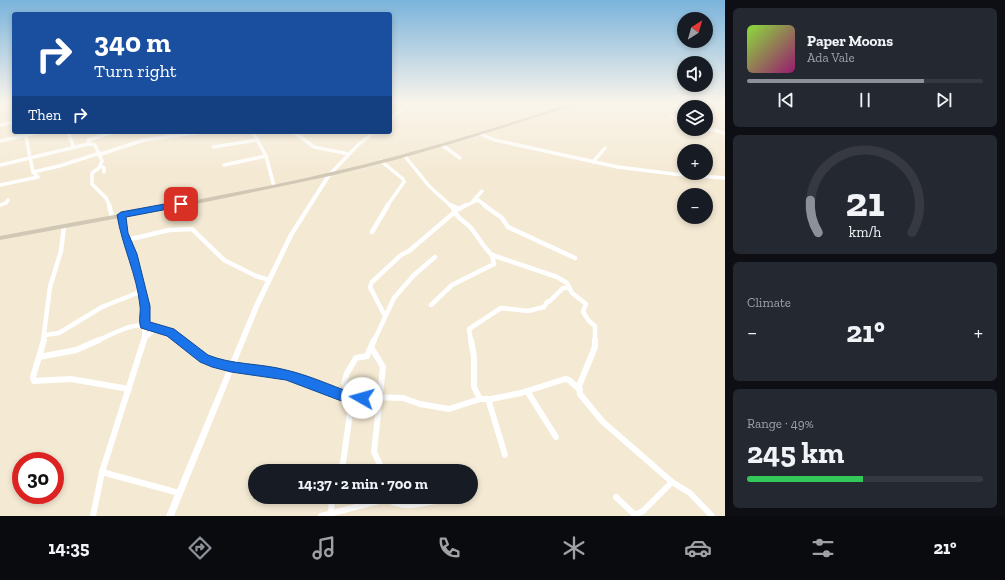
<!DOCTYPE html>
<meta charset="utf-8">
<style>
body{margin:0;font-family:"Zilla Slab",serif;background:#242831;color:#f1f3f6;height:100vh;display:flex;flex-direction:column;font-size:15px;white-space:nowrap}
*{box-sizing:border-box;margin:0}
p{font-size:13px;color:#9ea1a6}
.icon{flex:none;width:22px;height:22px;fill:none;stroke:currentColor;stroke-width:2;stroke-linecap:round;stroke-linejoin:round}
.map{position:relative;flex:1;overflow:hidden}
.panel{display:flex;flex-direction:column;gap:8px;padding:8px;background:#0d0f14;width:280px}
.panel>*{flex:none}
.hud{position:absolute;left:12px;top:12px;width:380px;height:122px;border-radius:4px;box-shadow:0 2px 6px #0003;background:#1a4fa0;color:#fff;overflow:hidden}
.needle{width:26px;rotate:37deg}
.fabs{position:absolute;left:677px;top:12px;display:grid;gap:8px}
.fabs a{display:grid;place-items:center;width:36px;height:36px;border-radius:50%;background:#171b24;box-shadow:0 2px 6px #0003;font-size:20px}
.speed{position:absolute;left:12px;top:452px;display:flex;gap:8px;font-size:20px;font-weight:700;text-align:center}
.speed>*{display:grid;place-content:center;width:52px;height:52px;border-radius:50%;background:#171b24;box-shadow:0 2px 6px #0003;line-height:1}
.speed .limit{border:6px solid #d22;background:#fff;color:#111}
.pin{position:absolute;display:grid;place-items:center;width:34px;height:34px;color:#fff;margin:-17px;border-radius:8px;box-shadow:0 2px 6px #0006}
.me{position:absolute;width:44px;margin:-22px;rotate:277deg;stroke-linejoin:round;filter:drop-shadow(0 0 3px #0008)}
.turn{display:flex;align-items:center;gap:14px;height:84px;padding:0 16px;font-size:18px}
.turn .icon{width:52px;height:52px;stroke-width:2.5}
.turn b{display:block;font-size:28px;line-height:34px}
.then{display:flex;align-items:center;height:38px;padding:0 16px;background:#0003;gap:8px;font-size:15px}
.big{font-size:30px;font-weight:700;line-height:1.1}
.panel .card{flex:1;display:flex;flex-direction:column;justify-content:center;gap:6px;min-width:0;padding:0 14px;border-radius:6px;background:#242831}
.panel .dial{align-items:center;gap:0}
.dial svg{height:104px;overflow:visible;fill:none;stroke:#363941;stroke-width:7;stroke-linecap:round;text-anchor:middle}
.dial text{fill:#f1f3f6;stroke:none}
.song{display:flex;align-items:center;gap:12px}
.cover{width:48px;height:48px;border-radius:6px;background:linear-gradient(135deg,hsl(90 70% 55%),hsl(320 70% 35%))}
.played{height:4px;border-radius:2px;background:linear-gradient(90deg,#8c9099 75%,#363941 75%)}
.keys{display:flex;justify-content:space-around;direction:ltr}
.heat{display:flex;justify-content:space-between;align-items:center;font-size:22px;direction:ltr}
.charge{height:6px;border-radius:3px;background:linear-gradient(90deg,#34c759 49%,#363941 0)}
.trip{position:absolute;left:248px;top:464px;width:230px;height:40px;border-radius:20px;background:#171b24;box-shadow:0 2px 6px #0003;font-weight:700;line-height:40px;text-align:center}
.tab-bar{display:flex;height:64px;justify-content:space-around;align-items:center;background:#090b0e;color:#9ea1a6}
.tab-bar .icon{width:28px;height:28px}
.tab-bar .on{color:#8c9099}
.tab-bar b{font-size:18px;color:#f1f3f6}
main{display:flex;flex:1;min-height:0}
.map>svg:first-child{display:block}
</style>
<main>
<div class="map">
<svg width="725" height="516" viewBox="0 0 725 516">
<rect width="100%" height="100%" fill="#f4e9d3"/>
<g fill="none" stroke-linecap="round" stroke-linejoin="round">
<!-- minor-far2 -->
<g stroke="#fff" stroke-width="3.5">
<polyline points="672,102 684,117 683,121"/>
<polyline points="671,117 684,121"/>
<polyline points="390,119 411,102"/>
<polyline points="0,125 14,122"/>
<polyline points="706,128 725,133"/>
<polyline points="68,132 74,148"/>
<polyline points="253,132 266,156 274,186"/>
<polyline points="294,132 314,147 349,154"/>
<polyline points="480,134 495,140 618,167 674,174 725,178"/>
<polyline points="0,141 39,132"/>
<polyline points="88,144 95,145 102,161 99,168 92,173 92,184 106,198 110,206"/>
<polyline points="442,145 460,158"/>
<polyline points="213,147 257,140"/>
<polyline points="101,154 144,140 202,132"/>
<polyline points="404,155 429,186 451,206"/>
<polyline points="381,161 403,179 404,182 387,206"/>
<polyline points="593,162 605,148"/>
<polyline points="0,165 88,144 90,142 88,140 114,132"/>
<polyline points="224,165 266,156"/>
<polyline points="101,166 104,168 104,172"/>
<polyline points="33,172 59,166 100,153"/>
<polyline points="330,174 358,145 374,132"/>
<polyline points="0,185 38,177 33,172 25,132"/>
<polyline points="473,201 482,191"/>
<polyline points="0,205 6,203 8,200"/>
<polyline points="465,206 478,200 486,206"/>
</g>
<!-- minor-far1 -->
<g stroke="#fff" stroke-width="4.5">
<polyline points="109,205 112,217"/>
<polyline points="450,205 459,209 466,205"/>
<polyline points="484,205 502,218 508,227 575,258"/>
<path d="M453,208C455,217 464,221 470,227C478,236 483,247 492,255L557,277L567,283L572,293L586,304L583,312L589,321L595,326V341"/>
<polyline points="121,215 124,233 133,253 145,306 144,341"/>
<polyline points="372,232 388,205"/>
<polyline points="127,240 169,230 192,229 224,260 256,276 269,280"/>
<polyline points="431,305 452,285 494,264 492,255"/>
<polyline points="385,316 370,287 372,282 401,255 409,251 456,211"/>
<polyline points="45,335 59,333 102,307 142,291"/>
<polyline points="145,338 157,327"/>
<polyline points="43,341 50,287 61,251 64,226"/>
<path d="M97,341C131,325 148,315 181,341"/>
<polyline points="374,341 394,298 414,275 435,257"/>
<polyline points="471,341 469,329 501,308 528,311 544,307 547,302 550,301 563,288 569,288"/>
</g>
<!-- minor -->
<g stroke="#fff" stroke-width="6">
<polyline points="44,340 33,377 34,381 71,379 129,389"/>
<polyline points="180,340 204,358 212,362 231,367 286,375 352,399 373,397 403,398 420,404 449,409 480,399 491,399"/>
<polyline points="471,340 474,357 474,387 480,399"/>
<polyline points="595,340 595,347 579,386 580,394 602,421 672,482 690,493 712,516"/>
<polyline points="371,347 383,367 374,452 383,471"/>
<polyline points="39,357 76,350 99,340"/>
<polyline points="527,391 556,437"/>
<polyline points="505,455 489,402 491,399 521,393 565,379 569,380 580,390"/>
<polyline points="339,471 343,463 352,399 344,383 347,373 356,358 367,356 374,340"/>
<polyline points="102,472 179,493"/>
<polyline points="616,497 635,515 643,511 672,482"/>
<polyline points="331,514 332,497"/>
<polyline points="93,516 102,472 144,340"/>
<path d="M321,516L387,499C403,510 422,503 441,500"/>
</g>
<!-- tertiary -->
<polygon fill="#fff" fill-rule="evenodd" points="328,173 330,173 332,174 293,236 260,305 174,516 166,516 254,305 289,234"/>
<!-- secondary -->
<path fill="#d1c7b5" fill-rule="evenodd" d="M576,102H581L550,113L457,142L395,160L330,176L206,202L0,240V236C121,213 242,194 362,165C434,147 505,125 576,102Z"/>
</g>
<!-- sky -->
<linearGradient id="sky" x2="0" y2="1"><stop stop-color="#7ab3db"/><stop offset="0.59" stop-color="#faf5eb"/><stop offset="1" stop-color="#faf5eb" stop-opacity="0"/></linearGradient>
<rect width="725" height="174" fill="url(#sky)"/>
<!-- route -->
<path fill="#1a73e8" stroke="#114b97" d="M181,201L184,202V206L126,217L128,233L137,254L150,306V322L174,329L208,355C232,365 260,363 286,370C308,375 330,385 352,393L362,392L367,394L368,398L367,402L352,405L286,380L231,372L212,367L200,362L167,336L141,328C138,321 141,313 140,306C137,275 122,246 117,215L121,212Z"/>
</svg>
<div class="fabs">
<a><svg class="needle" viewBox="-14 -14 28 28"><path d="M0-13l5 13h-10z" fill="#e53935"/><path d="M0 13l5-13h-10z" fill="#9ea1a6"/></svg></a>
<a><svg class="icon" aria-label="sound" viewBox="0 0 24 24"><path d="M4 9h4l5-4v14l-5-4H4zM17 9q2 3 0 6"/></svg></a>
<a><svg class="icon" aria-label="layers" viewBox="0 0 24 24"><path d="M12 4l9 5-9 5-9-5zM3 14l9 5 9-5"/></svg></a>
<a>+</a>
<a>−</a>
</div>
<div class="speed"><div class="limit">30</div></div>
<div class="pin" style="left:181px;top:204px;background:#d93025"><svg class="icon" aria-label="arrive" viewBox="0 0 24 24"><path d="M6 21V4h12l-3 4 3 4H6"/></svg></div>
<svg class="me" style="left:362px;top:398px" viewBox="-20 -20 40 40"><circle r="19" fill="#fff"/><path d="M0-13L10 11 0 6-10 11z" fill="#1a73e8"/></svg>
<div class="trip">14:37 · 2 min · 700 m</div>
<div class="hud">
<div class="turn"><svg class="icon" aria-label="right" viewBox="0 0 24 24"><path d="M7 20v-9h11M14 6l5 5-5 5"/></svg><div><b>340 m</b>Turn right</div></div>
<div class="then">Then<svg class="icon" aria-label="right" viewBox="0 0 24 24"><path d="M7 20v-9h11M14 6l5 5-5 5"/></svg></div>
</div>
</div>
<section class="panel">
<div class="card">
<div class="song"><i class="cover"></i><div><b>Paper Moons</b><p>Ada Vale</p></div></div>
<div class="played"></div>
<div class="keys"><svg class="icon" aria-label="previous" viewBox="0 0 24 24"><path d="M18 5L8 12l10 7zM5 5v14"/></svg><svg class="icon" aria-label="pause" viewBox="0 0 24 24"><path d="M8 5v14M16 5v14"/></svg><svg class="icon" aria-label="next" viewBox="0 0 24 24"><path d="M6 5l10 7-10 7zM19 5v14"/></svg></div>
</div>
<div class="card dial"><svg viewBox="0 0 100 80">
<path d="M14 69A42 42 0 1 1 86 69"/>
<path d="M14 69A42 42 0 0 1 8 44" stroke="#8c9099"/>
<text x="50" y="56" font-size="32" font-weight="700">21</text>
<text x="50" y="72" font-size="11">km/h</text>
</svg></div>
<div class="card"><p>Climate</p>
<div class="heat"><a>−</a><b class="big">21°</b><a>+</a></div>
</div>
<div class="card"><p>Range · 49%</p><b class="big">245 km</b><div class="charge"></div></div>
</section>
</main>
<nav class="tab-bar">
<b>14:35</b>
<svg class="icon on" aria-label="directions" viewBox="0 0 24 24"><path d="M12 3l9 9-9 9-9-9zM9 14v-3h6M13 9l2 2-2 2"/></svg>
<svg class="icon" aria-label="music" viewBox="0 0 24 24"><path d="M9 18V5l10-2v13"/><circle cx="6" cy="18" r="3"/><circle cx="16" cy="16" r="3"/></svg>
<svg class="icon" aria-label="phone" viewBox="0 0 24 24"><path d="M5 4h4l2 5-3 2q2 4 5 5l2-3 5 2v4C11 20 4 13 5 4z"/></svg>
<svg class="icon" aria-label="climate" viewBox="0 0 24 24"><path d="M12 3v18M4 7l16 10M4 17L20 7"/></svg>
<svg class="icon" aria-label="car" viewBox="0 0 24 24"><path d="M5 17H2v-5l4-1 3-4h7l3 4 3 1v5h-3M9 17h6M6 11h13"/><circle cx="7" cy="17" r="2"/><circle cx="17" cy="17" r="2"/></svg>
<svg class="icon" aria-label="filters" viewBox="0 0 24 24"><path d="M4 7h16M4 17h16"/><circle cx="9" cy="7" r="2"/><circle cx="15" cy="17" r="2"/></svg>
<b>21°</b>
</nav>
